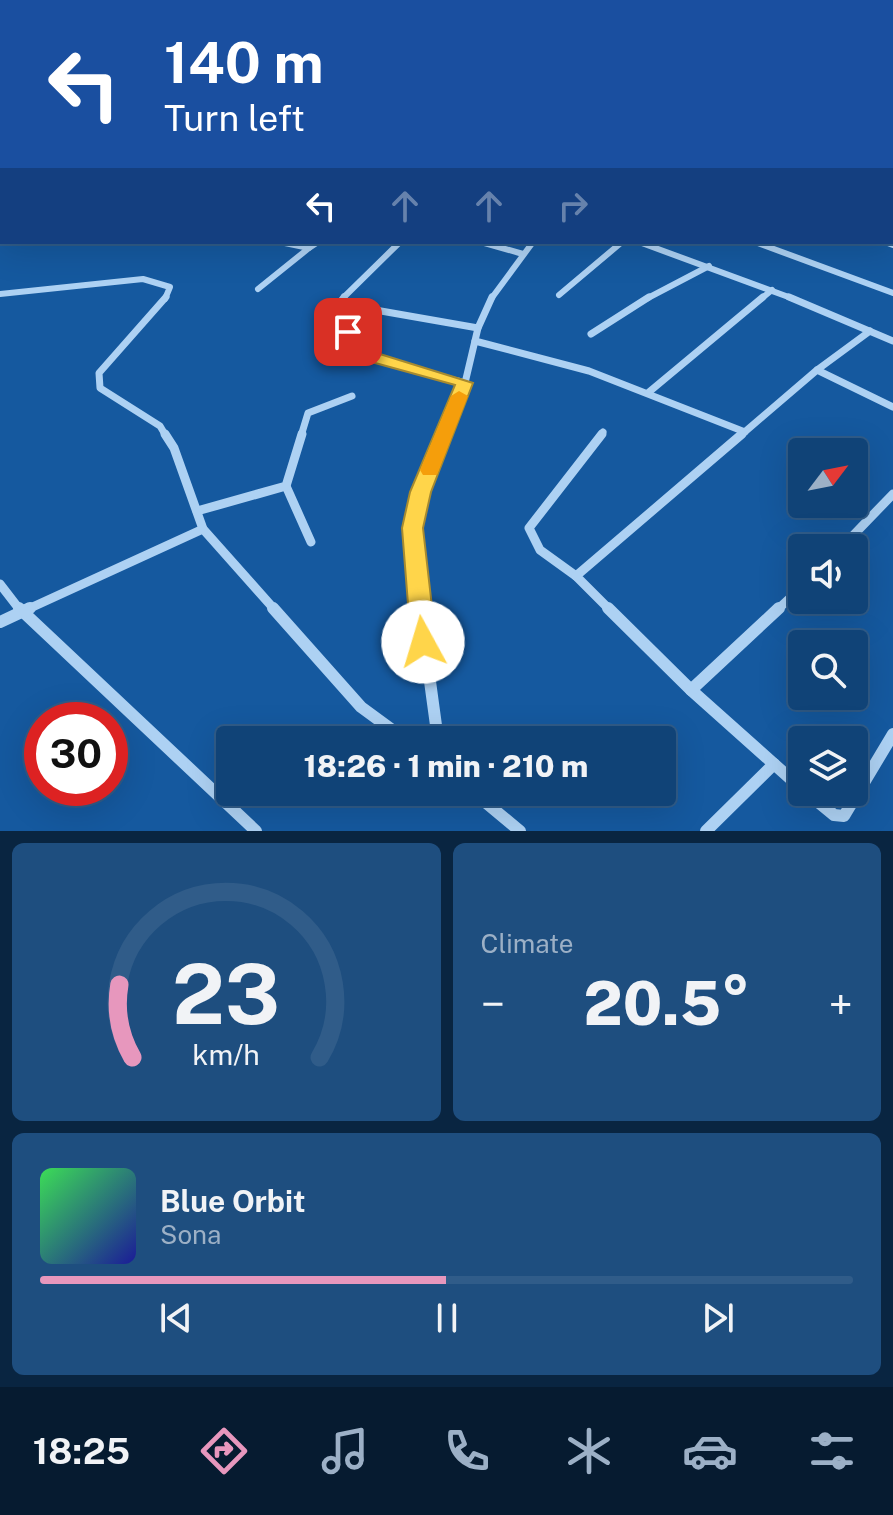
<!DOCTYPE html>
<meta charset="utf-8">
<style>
body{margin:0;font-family:"Public Sans",sans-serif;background:#1e4e7f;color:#f1f3f6;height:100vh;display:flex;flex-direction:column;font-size:30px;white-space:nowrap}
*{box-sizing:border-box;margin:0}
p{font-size:26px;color:#9cb0c6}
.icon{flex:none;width:44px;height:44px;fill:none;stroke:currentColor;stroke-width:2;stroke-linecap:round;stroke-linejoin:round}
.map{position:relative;height:831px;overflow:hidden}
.details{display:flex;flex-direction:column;gap:12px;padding:12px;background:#092541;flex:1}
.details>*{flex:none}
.hud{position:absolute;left:0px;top:0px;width:894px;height:244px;box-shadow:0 8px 32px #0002,0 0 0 2px #305c89;background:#1a4fa0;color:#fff;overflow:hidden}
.needle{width:52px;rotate:58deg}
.tools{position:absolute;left:788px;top:438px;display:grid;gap:16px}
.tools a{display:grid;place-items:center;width:80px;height:80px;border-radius:8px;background:#104377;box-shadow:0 8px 32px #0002,0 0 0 2px #305c89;font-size:40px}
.speed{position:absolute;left:24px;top:702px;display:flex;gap:16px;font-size:40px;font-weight:700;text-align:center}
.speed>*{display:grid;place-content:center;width:104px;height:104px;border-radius:50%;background:#104377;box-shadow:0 8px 32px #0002,0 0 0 2px #305c89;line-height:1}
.speed .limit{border:12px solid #d22;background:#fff;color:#111}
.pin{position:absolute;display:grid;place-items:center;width:68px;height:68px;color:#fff;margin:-34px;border-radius:16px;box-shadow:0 4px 12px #0006}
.me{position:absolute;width:88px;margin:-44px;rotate:354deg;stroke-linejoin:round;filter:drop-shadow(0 0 6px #0008)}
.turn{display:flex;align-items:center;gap:28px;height:168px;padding:0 32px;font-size:36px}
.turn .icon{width:104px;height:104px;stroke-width:2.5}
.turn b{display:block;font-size:56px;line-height:68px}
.lanes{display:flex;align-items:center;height:76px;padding:0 32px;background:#0003;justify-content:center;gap:40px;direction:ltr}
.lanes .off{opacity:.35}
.big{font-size:60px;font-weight:800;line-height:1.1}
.details .widget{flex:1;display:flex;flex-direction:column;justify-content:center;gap:12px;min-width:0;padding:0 28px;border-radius:12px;background:#1e4e7f}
.details .dial{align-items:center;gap:0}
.dial svg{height:208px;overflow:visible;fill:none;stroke:#305c89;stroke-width:7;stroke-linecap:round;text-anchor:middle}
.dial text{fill:#f1f3f6;stroke:none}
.song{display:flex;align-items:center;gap:24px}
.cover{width:96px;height:96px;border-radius:12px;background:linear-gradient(135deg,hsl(130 70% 55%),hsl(240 70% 35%))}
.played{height:8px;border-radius:4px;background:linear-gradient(90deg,#e797bd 50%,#305c89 50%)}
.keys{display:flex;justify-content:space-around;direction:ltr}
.heat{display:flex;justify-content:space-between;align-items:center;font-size:44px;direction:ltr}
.details .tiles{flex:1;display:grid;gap:12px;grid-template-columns:1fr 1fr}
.widget:last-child{grid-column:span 2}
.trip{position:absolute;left:216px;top:726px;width:460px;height:80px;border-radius:8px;background:#104377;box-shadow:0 8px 32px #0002,0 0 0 2px #305c89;font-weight:800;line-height:80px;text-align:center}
.tabs{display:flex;height:128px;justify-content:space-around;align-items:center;background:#061b30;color:#9cb0c6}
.tabs .icon{width:56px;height:56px}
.tabs .active{color:#e797bd}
.tabs b{font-size:36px;color:#f1f3f6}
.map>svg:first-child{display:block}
</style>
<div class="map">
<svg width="893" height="831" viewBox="0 0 893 831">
<rect width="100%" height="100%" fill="#15599f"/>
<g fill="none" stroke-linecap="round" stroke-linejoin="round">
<!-- minor-far3 -->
<g stroke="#add1f3" stroke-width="6">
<polyline points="280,242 309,248 318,242"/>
<polyline points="481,242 523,254"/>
<polyline points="639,242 794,299"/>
<polyline points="755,242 893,293"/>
<polyline points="885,242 893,245"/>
<polyline points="0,243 3,242"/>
<polyline points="258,289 309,248"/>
<polyline points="0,294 143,279 170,287 165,299"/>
<polyline points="559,295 622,242"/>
<polyline points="342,299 400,242"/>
<polyline points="491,299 533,242"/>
<polyline points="646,299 709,266"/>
<polyline points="761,299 772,290"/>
</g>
<!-- minor-far2 -->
<g stroke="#add1f3" stroke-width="7">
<path d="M344,297C319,355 430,373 465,383"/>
<polyline points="789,297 893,341"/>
<polyline points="341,304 478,328"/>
<polyline points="591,334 649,297"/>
<polyline points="475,341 589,371 745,432"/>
<polyline points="817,370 893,407"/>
<polyline points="649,392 763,297"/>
<polyline points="166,436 160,426 100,388 99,373 166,297"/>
<polyline points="301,436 308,413 352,396"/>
<polyline points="444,436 465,383 478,328 492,297"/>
<polyline points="600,436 603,432"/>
<polyline points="740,436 817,370 870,331"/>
</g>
<!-- minor-far1 -->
<g stroke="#add1f3" stroke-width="9">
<polyline points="165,434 174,448 203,529 275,610"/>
<polyline points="286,486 311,542"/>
<polyline points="197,511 286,486 302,434"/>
<polyline points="841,548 893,494"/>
<polyline points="576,576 540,550 529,528 602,434"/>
<polyline points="0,584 20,610"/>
<polyline points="26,610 203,529"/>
<polyline points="420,610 412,528 421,492 444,434"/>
<polyline points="610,610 576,576 742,434"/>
<polyline points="777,610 802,587"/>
</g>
<!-- minor -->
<g stroke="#add1f3" stroke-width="12">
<polyline points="19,608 256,831"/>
<polyline points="273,608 361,707 406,740"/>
<polyline points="420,608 438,740"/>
<polyline points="608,608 691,690 802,789"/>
<polyline points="0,622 30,608"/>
<polyline points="691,690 779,608"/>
<polyline points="473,792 520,831"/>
<polyline points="806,792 834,815 844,816 893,734"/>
<polyline points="706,831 774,764"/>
</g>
</g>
<!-- sky -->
<linearGradient id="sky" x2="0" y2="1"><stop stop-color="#0c3157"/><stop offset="0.48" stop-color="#356aa6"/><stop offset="1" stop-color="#356aa6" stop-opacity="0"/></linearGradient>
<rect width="893" height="223" fill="url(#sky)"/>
<!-- route -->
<polygon fill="#ffd54a" stroke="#a68a30" stroke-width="2" points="348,328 380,354 473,383 431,492 423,528 436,642 432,650 423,653 414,650 411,642 402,528 410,492 455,385 368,361 340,332"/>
<!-- slow -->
<polygon fill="#f59e0b" points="459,391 468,396 439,470 437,475 423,475 420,470 451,396"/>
</svg>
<div class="tools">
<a><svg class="needle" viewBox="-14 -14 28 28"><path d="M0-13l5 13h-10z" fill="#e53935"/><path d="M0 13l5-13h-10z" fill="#9cb0c6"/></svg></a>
<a><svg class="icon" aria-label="sound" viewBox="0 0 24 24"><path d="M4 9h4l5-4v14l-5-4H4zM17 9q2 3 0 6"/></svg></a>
<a><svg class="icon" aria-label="search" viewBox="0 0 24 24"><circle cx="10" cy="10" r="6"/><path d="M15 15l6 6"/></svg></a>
<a><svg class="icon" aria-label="layers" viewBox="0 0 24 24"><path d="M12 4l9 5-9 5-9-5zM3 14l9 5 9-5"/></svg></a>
</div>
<div class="speed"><div class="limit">30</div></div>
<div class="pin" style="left:348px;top:332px;background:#d93025"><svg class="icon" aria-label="arrive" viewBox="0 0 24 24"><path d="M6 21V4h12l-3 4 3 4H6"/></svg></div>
<svg class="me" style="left:423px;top:642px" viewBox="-20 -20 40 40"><circle r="19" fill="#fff"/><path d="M0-13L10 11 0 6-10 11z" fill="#ffd54a"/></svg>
<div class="trip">18:26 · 1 min · 210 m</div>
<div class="hud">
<div class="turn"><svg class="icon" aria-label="left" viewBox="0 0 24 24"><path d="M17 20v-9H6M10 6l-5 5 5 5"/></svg><div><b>140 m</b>Turn left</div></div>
<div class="lanes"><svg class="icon" aria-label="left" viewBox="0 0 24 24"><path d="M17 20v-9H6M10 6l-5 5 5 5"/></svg><svg class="icon off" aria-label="ahead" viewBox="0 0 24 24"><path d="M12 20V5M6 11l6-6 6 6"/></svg><svg class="icon off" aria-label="ahead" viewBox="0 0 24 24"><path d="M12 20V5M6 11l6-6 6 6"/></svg><svg class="icon off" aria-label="right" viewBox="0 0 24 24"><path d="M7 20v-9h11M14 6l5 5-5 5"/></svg></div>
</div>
</div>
<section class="details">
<div class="tiles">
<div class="widget dial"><svg viewBox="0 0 100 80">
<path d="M14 69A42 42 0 1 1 86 69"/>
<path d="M14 69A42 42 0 0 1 9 41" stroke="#e797bd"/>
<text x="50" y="56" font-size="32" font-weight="700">23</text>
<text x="50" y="72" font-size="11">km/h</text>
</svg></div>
<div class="widget"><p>Climate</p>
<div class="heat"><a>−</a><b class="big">20.5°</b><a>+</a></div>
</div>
<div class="widget">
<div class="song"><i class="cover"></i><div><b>Blue Orbit</b><p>Sona</p></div></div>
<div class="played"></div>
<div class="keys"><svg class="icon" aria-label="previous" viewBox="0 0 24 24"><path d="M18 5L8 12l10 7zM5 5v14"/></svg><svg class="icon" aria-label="pause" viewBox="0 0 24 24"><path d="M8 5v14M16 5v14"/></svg><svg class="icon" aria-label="next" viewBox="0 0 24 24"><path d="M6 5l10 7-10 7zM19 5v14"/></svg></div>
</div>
</div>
</section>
<nav class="tabs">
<b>18:25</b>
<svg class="icon active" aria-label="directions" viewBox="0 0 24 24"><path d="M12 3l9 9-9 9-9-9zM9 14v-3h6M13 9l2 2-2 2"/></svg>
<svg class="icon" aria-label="music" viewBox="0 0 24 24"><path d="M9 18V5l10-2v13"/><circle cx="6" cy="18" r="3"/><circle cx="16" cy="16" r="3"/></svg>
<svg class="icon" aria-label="phone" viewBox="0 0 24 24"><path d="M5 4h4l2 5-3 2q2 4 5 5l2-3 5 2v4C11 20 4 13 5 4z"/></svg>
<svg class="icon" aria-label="climate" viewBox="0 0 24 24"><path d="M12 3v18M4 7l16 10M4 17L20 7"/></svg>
<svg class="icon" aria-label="car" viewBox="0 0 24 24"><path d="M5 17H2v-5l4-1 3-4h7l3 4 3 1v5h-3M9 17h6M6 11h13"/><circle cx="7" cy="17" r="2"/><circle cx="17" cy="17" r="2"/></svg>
<svg class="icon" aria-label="filters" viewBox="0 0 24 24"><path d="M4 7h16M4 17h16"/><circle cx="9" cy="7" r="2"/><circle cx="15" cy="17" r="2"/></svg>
</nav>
